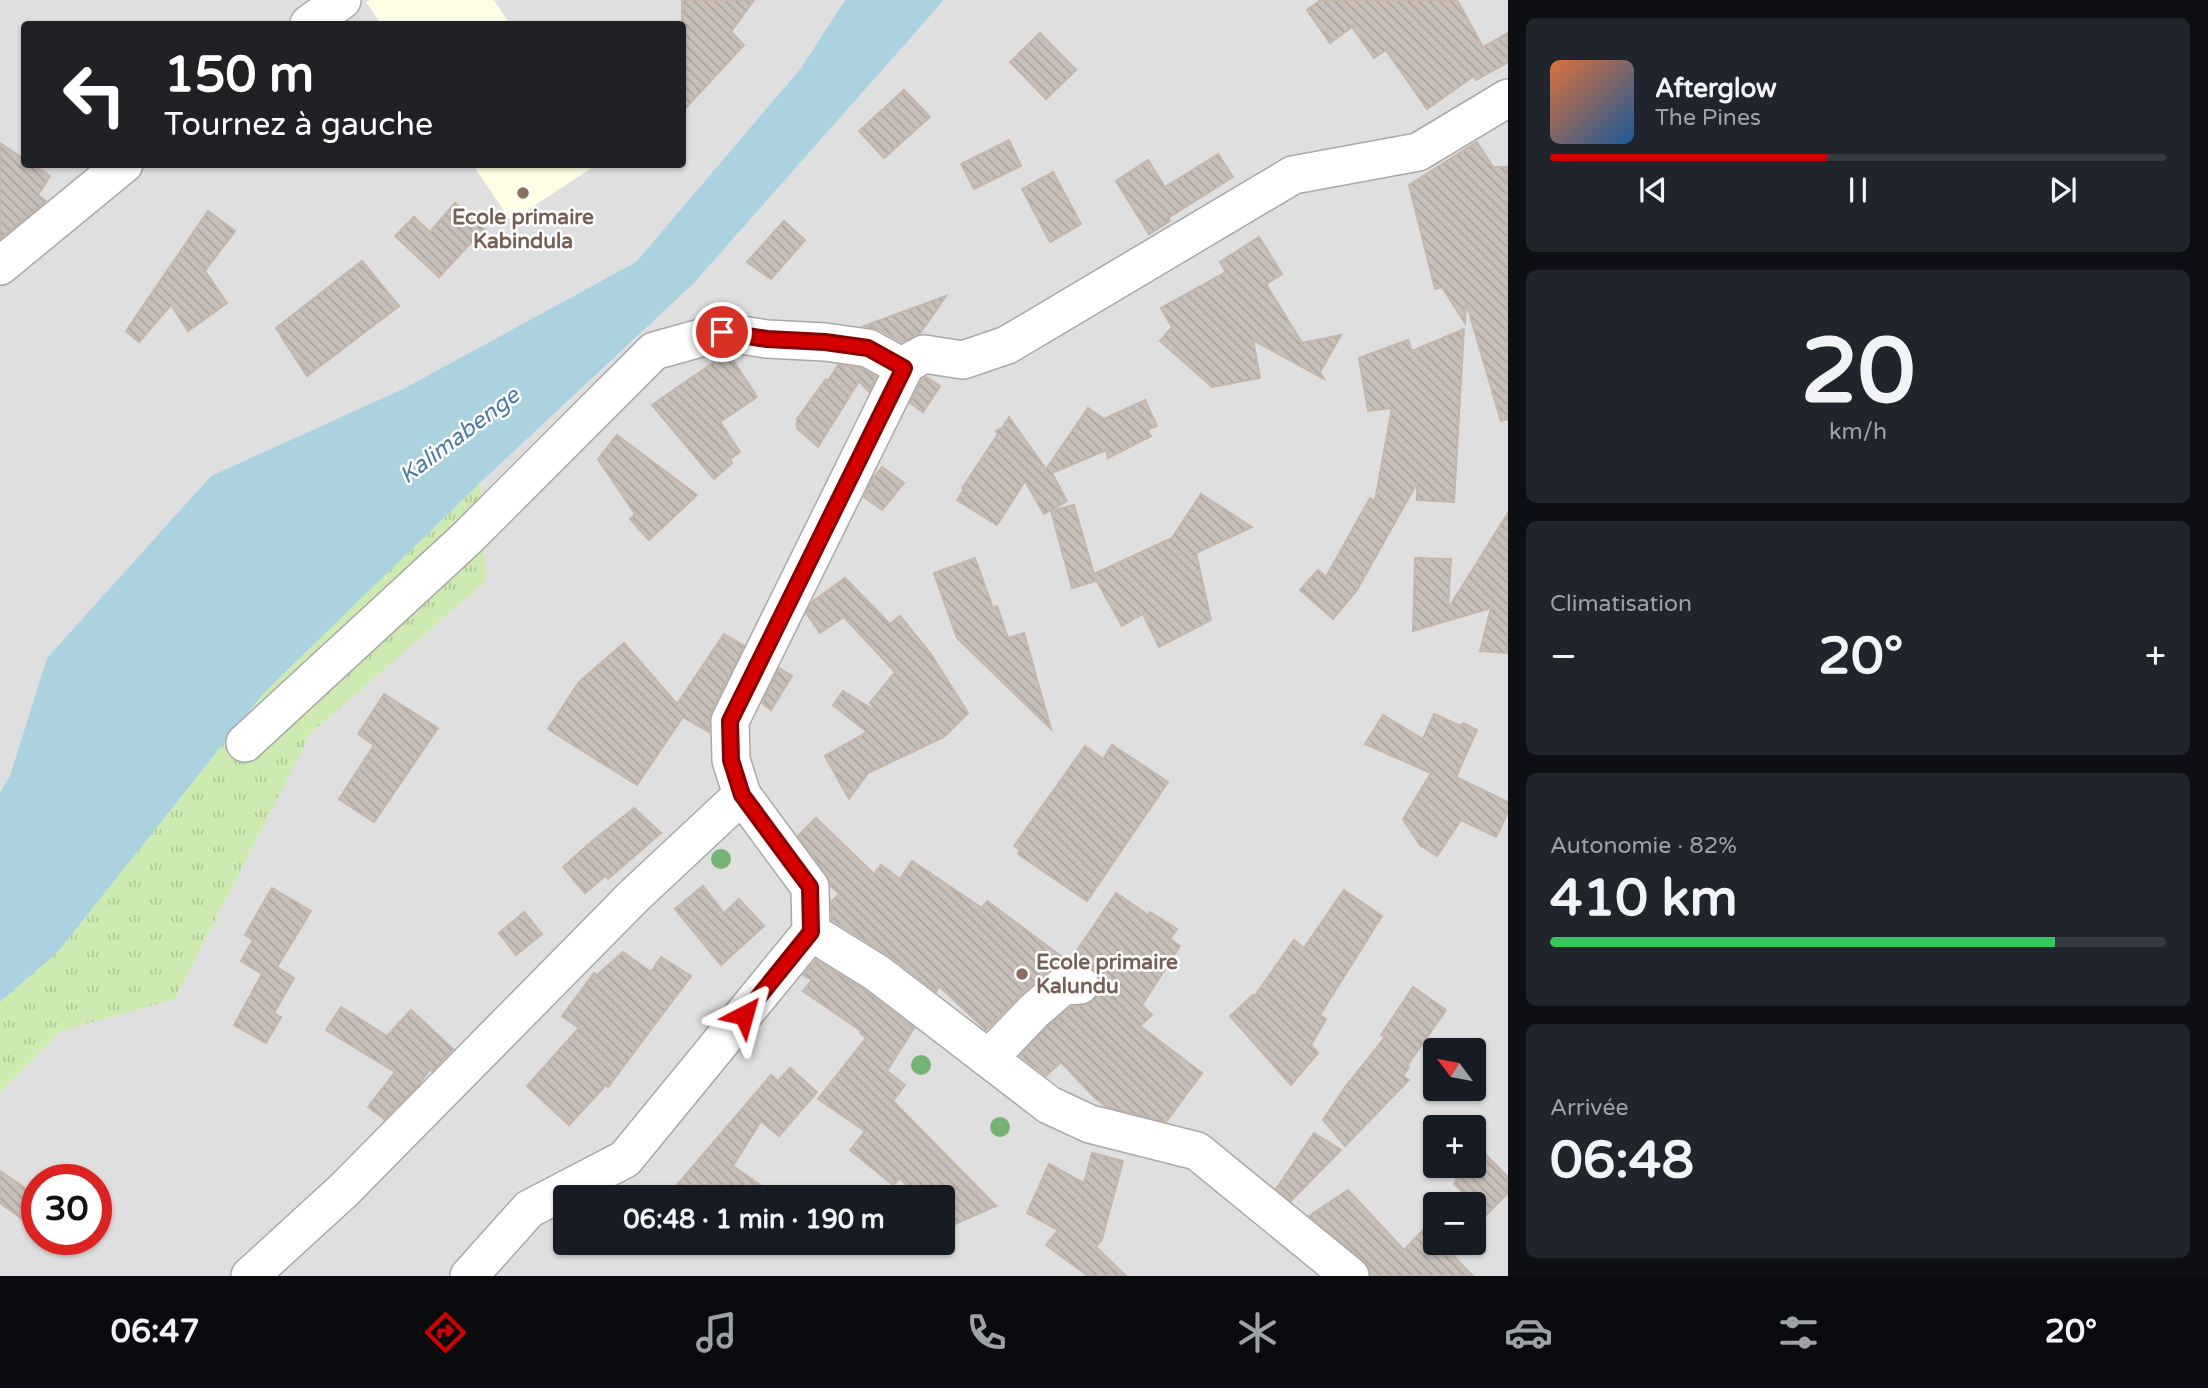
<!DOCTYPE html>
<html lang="fr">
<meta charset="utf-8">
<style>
body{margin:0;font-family:"Varela Round",sans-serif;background:#20242c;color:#f1f3f6;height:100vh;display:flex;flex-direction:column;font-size:26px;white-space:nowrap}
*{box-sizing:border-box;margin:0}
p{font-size:23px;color:#9ea1a6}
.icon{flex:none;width:38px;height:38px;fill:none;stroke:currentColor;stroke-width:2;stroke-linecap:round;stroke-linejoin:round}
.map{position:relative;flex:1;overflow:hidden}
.sheet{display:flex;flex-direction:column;gap:18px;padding:18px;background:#0d0f14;width:700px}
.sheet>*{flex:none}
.banner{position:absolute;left:21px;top:21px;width:665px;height:147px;border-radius:7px;box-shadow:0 2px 5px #0004;background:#202124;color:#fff;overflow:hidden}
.needle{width:46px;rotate:302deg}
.fabs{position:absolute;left:1423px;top:1038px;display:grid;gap:14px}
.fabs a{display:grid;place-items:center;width:63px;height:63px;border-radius:7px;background:#171b24;box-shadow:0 2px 5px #0004;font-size:35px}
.speed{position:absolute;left:21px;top:1164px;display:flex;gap:14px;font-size:35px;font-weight:700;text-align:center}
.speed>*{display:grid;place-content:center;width:91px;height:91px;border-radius:50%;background:#171b24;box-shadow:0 2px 5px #0004;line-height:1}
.speed .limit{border:10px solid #d22;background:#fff;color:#111}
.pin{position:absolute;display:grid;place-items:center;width:60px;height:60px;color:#fff;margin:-30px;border:4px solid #fff;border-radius:50%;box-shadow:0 2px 7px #0007}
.me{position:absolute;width:77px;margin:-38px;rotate:39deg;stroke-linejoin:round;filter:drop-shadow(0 0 5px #0008)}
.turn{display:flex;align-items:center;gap:24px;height:147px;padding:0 28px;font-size:32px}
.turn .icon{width:91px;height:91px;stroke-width:2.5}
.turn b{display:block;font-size:49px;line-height:60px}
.big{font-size:52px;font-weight:700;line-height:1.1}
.sheet .widget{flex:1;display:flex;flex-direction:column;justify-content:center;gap:10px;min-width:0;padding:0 24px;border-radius:10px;background:#20242c}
.sheet .dial{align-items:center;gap:0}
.dial b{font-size:91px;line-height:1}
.song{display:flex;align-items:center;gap:21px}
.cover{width:84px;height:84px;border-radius:10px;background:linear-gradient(135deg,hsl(20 70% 55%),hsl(210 70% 35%))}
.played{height:7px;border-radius:4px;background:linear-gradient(90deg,#d40000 45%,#363941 45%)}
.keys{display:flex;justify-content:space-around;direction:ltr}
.heat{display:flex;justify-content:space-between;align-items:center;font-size:38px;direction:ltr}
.charge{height:10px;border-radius:5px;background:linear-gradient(90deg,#34c759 82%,#363941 0)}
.trip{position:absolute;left:553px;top:1185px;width:402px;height:70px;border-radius:7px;background:#171b24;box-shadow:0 2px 5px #0004;font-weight:700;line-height:70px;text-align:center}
.tabs{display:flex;height:112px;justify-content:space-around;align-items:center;background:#090b0e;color:#9ea1a6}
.tabs .icon{width:49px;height:49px}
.tabs .active{color:#d40000}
.tabs b{font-size:32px;color:#f1f3f6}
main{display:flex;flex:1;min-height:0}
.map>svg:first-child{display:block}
</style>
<main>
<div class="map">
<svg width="1508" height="1276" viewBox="0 0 1508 1276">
<defs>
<pattern id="grass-tufts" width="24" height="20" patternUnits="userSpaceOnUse" patternTransform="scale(1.75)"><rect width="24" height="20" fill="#cdebb0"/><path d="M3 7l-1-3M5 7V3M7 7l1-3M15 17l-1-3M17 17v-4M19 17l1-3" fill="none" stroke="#b0c997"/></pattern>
<pattern id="building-back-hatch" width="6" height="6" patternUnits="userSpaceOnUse" patternTransform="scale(1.75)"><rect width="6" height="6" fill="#c7bfb8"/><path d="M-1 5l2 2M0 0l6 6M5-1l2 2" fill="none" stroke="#aba49e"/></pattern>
</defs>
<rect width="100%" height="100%" fill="#f2efe9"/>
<!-- residential -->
<g fill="#e0dfdf" fill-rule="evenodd">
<path d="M0,0H845L801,68L636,262L405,388L211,476L0,792ZM24,24H682V164H24Z"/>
<path d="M944,0H1508V1276H0V1093L61,1031L175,999L311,733L486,581L481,482L693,284ZM1435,1050H1474V1088H1435ZM1435,1127H1474V1166H1435ZM37,1180H96V1239H37ZM565,1197H943V1242H565ZM1435,1204H1474V1242H1435Z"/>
</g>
<!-- education -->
<g fill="#ffffe5">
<polygon points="369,0 494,0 510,24 381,24 366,2"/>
<polygon points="473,165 596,165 511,221"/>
</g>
<!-- grass -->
<polygon fill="url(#grass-tufts)" points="481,482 486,581 311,733 175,999 61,1031 0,1093 0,1002 57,953 263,694"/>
<!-- water -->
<polygon fill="#aad3df" points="845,0 944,0 693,284 481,482 263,694 57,953 0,1002 0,792 10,776 47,658 211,476 405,388 636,262 801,68"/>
<!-- building -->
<g fill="url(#building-back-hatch)" stroke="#c4b6ab" stroke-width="2">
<polygon points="682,0 754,0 731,32 744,45 682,112"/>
<polygon points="1321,0 1457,0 1483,47 1508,33 1508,62 1476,80 1474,76 1427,109 1386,50 1374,58 1352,27 1330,43 1307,10"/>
<polygon points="1040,33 1076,70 1046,99 1010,62"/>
<polygon points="904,90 930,117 884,158 859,131"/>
<polygon points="1009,140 1021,166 974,189 961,164"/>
<polygon points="1477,142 1493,167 1508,167 1508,419 1501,421 1466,302 1465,323 1442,287 1435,289 1409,185"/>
<polygon points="0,143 24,159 24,164 32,164 50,176 38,195 46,201 0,239"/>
<polygon points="1218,154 1233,177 1168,218 1170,221 1149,234 1116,181 1148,160 1165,187"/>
<polygon points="1053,172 1081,224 1050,242 1022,189"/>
<polygon points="455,203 484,229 439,277 395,236 414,217 430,232"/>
<polygon points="208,211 235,231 205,271 227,303 188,331 171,305 139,342 126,331"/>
<polygon points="784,221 805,240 771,279 747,262"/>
<polygon points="1259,237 1282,274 1266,284 1302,343 1341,335 1320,372 1324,379 1253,340 1260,378 1212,387 1160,341 1172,327 1161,308 1226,272 1220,262"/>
<polygon points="362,261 399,306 307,376 276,328"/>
<polygon points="946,296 919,335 901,342 878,329 864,326"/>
<polygon points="1464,329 1454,502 1417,500 1417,483 1357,590 1333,619 1300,590 1318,570 1326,577 1370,498 1375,501 1392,408 1368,411 1359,358 1408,340 1412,351"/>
<polygon points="726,354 729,354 757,397 720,422 740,452 730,459 732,463 714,479 652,405"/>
<polygon points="838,365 861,368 876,377 869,392 859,381 818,447 797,428 797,419 826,379 828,381"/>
<polygon points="926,377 940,386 923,412 910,403 922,379"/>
<polygon points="1145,400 1157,426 1147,430 1151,436 1108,458 1106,450 1052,473 1067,501 1044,514 1025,481 997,525 957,500 964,489 962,488 998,434 996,431 1002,428 1009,417 1046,469 1088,408 1104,419"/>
<polygon points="617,435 697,495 649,540 630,519 635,514 598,459"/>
<polygon points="882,467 904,483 882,510 864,497 873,478"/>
<polygon points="1201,494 1252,527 1196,553 1211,620 1159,647 1143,614 1122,626 1095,578 1096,581 1072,588 1051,511 1074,505 1094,574 1172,538"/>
<polygon points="1508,513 1508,653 1480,651 1491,608 1413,631 1415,558 1451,559 1448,609"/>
<polygon points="975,558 993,608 997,606 1008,638 1024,633 1051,729 957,638 934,573"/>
<polygon points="845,578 890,624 900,616 931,654 968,713 944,737 868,773 849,799 825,756 867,732 833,705 843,691 877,712 870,703 895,672 844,617 820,633 806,613 812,602"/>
<polygon points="724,634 744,646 711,712 709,732 683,717 637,785 548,729 579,682 624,643 677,704"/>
<polygon points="779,668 792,676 771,710 762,703"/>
<polygon points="384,694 438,728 374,822 339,799 374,745 358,734"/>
<polygon points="1434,714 1461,726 1463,723 1477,730 1456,777 1508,802 1508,812 1496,837 1461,820 1437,856 1420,845 1403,819 1431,773 1365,744 1383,715 1423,739"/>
<polygon points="1112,745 1168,782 1087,901 1018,854 1020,850 1014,846 1085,746 1103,759"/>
<polygon points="634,808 661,833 608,879 605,876 585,893 563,867 591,842"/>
<polygon points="816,818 874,874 881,865 900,879 912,861 982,908 987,901 1069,962 1116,893 1148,915 1150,912 1177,929 1170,939 1180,946 1142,1005 1152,1015 1140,1026 1202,1073 1166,1122 1107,1107 1095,1098 1061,1062 1046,1076 1020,1056 1048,1026 1071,1007 1091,1003 1098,995 1101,983 1098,974 1090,967 1079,964 1062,965 1049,970 1019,996 986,1030 939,986 936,992 888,955 832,920 831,902 839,894 831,886 827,875 798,836"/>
<polygon points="703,886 724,913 739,899 764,926 721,965 675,909"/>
<polygon points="272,888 311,911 277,967 294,978 274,1013 281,1017 266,1043 234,1025 262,974 241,961 253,940 245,935"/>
<polygon points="1344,890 1382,916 1320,1015 1326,1019 1311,1045 1318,1053 1291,1085 1230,1016 1253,995 1254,997 1294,940 1304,948"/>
<polygon points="524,912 542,934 516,955 499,933"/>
<polygon points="623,952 651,972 661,957 691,976 608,1087 606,1085 569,1125 527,1086 579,1028 562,1016 594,973 597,975"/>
<polygon points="816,960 865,990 914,1028 887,1071 905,1085 893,1101 996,1206 953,1225 945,1225 943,1223 943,1197 918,1197 900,1178 893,1185 850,1150 865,1131 818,1099 866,1038 860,1033 861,1031 803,991 812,980 803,975"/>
<polygon points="1413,987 1446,1010 1407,1066 1409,1067 1403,1076 1409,1080 1345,1146 1323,1120 1346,1086 1385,1037 1381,1035"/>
<polygon points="341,1007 387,1036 411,1010 453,1049 432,1071 430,1069 418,1086 384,1119 368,1107 395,1072 326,1030"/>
<polygon points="790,1068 817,1092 779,1136 761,1121 733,1166 777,1197 691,1197 677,1185 771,1075 778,1081"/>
<polygon points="1460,1116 1467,1127 1444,1127 1445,1126"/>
<polygon points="1314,1133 1341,1150 1291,1201 1276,1189"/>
<polygon points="1474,1137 1487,1156 1508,1177 1508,1193 1486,1215 1454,1184 1457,1180 1447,1166 1474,1166"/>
<polygon points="1092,1153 1123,1161 1102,1239 1096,1247 1126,1276 1088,1276 1046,1245 1058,1230 1027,1213 1049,1164 1084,1183"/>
<polygon points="0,1171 37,1196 37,1204 25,1221 0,1203"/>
<polygon points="1348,1190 1404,1250 1425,1228 1435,1237 1435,1242 1440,1242 1473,1276 1370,1276 1369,1268 1363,1260 1309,1216"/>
</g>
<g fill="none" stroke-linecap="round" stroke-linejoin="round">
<!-- minor casing -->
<g stroke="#a9a9a9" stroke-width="40">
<g id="minor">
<polyline points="309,24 342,0"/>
<polyline points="0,266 124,164"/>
<polyline points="245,743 466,539 654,351 722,332 767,339 825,342 868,348 904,368"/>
<polyline points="811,932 877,973 1049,1105 1090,1124 1197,1151 1350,1276"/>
<polyline points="989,1058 1034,1011 1063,986 1080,985"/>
<polyline points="250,1276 344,1190 634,896 742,795"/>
<polyline points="469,1276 529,1209 625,1159 811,932 810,887 742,795 731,760 730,721 906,364 924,354 963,360 1007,345 1293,175 1418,152 1508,98"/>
</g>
</g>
<!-- minor -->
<use href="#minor" stroke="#fff" stroke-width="37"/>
</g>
<!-- trees -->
<g fill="#74b475">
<circle cx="721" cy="859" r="10"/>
<circle cx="921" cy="1065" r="10"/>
<circle cx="1000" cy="1127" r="10"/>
</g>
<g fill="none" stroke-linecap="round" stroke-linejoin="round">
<!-- route casing -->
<g stroke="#8a0000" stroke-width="18">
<polyline id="route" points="722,332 767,339 825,342 868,348 904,368 730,721 731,760 742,795 810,887 811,932 744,1015"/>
</g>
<!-- route -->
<use href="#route" stroke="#d40000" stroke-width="12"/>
</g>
<!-- markers -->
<g fill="#8d6e63" stroke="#fff" stroke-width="2.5">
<circle cx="523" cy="193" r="7"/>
<circle cx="1022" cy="974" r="7"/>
</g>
<g text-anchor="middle" stroke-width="5" stroke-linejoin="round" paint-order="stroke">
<!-- education labels -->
<g font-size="21" font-weight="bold" fill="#785e54" stroke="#fff">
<text x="523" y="224">Ecole primaire<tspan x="523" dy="24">Kabindula</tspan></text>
<text x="1036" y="969" text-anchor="start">Ecole primaire<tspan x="1036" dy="24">Kalundu</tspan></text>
</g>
<!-- water labels -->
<g font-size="23" font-style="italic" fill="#4a7aab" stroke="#fff">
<text transform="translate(459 435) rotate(-37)" y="8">Kalimabenge</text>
</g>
</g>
</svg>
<div class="fabs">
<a><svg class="needle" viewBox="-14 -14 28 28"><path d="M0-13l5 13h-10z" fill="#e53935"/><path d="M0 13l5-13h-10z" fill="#9ea1a6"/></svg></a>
<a>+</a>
<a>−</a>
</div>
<div class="speed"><div class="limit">30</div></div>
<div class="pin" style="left:722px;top:332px;background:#d93025"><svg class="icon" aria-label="arrive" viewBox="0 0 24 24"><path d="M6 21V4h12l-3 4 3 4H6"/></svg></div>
<svg class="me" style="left:744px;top:1015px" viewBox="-20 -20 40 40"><path d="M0-17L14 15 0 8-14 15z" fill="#d40000" stroke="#fff" stroke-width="4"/></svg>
<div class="trip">06:48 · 1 min · 190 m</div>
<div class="banner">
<div class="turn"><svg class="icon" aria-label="left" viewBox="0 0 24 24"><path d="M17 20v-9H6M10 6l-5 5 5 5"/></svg><div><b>150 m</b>Tournez à gauche</div></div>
</div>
</div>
<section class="sheet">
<div class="widget">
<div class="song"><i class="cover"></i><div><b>Afterglow</b><p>The Pines</p></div></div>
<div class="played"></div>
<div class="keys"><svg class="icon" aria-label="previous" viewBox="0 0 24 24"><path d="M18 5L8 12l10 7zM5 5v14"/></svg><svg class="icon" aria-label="pause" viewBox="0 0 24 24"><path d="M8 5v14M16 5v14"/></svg><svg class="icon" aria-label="next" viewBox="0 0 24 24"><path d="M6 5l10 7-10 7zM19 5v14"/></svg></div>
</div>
<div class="widget dial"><b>20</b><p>km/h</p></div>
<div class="widget"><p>Climatisation</p>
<div class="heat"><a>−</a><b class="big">20°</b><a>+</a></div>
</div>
<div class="widget"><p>Autonomie · 82%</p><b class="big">410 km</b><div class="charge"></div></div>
<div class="widget"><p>Arrivée</p><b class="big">06:48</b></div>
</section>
</main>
<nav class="tabs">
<b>06:47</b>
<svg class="icon active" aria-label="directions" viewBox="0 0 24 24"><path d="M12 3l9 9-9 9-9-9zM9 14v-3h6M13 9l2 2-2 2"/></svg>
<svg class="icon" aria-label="music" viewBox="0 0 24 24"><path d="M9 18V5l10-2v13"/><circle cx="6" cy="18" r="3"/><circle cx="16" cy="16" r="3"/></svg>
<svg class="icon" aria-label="phone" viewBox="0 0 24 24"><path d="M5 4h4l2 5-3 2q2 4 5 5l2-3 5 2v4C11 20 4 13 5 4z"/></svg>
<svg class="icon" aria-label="climate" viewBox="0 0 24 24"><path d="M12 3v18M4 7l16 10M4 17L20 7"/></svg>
<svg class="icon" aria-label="car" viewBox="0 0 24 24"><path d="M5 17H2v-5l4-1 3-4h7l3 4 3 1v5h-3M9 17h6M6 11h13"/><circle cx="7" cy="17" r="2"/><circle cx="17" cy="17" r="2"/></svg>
<svg class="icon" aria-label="filters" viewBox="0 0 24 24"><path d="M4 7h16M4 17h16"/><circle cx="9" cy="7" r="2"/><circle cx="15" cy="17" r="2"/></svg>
<b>20°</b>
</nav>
